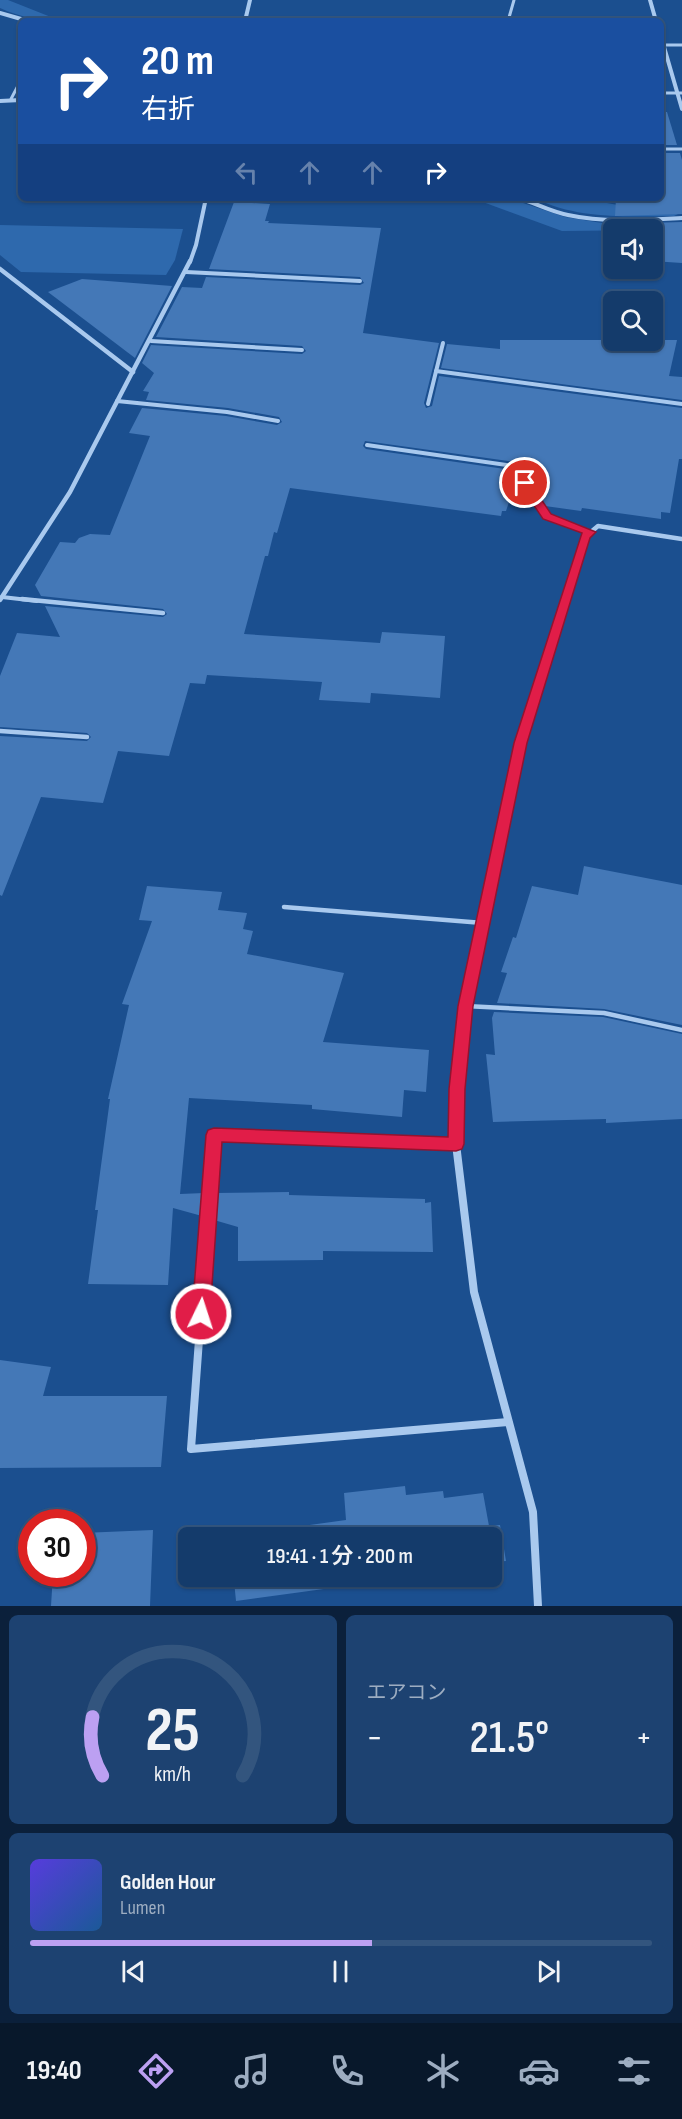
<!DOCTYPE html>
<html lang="ja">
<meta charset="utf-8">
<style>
body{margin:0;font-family:"Sofia Sans Condensed","Noto Sans JP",sans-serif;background:#1d4271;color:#f1f3f6;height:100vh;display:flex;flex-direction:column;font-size:22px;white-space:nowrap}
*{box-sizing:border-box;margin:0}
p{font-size:20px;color:#9dadc1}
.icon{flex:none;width:33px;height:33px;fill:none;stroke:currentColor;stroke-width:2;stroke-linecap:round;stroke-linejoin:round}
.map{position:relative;height:1606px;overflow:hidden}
.drawer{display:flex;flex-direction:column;gap:9px;padding:9px;background:#0b203b;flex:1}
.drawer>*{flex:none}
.banner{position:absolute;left:18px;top:18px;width:646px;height:183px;border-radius:9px;box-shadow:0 2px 4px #0004,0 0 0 2px #33557e;background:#1a4fa0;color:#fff;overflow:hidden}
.tools{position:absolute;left:603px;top:219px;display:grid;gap:12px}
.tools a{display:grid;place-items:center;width:60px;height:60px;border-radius:9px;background:#143b6b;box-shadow:0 2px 4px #0004,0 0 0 2px #33557e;font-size:30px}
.speed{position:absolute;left:18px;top:1509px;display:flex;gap:12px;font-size:30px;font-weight:700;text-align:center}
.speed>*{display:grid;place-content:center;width:78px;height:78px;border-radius:50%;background:#143b6b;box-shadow:0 2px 4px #0004,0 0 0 2px #33557e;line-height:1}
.speed .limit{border:9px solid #d22;background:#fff;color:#111}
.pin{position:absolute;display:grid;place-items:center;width:51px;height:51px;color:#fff;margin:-26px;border:3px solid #fff;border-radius:50%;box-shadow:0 2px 6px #0007}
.me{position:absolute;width:66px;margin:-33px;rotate:4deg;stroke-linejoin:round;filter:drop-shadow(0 0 4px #0008)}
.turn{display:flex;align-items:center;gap:21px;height:126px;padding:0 24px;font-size:27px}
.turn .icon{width:78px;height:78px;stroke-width:2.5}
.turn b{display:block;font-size:42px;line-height:51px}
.lanes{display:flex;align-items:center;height:57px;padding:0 24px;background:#0003;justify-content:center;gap:30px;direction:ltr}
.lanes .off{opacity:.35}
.big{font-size:45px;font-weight:600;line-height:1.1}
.drawer .card{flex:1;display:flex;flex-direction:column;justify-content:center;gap:9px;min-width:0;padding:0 21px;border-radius:9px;background:#1d4271}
.drawer .dial{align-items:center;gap:0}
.dial svg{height:156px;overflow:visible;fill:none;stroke:#33557e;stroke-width:7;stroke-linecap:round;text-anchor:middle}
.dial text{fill:#f1f3f6;stroke:none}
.song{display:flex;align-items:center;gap:18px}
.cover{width:72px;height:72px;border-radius:9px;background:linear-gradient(135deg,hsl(250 70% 55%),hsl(210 70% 35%))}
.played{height:6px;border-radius:3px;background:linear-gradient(90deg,#bca0f2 55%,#33557e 55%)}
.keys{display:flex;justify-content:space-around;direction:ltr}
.heat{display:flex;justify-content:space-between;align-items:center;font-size:33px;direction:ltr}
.drawer .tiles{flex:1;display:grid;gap:9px;grid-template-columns:1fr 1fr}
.card:last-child{grid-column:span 2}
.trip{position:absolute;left:178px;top:1527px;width:324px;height:60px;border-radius:9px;background:#143b6b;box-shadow:0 2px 4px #0004,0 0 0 2px #33557e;font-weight:600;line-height:60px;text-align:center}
.dock{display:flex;height:96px;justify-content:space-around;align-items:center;background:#08182b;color:#9dadc1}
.dock .icon{width:42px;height:42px}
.dock .selected{color:#bca0f2}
.dock b{font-size:27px;color:#f1f3f6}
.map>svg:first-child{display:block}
</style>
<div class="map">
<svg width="682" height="1606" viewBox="0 0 682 1606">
<rect width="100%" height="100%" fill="#1b4f8f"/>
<!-- green -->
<g fill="#2e69ad">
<path d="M0,0H8L61,21C39,21 20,17 0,8Z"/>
<polygon points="472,198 508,198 565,217 602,223 627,224 652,230 562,231"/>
<path d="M535,198H579L618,205L682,212L674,216C627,216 578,220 535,198Z"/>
<polygon points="0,225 183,229 175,260 166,275 21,272 0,255"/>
</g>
<!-- building -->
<g fill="#4478b7">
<polygon points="662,112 667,112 677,145 662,145"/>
<polygon points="662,153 680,153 682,160 682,214 615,216 616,198 662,198"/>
<polygon points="234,202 270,204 265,221 269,221 268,223 381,228 363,333 439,343 424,403 426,408 432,406 439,376 682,408 682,459 679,459 670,513 661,512 661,519 582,508 581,511 545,506 515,462 365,441 363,446 366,449 512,470 534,505 509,502 506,511 502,511 501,516 290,488 277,533 274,532 268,556 265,556 244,634 380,643 382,632 445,636 440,698 371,693 370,703 319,700 322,682 207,675 205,684 190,683 169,756 118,751 103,803 41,797 2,896 0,895 0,736 87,741 91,737 87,733 0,727 0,676 17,633 60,637 45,606 163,617 167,614 163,609 41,596 35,585 60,542 75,543 79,538 90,534 110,535 150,436 129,433 142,408 226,416 277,425 282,422 279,417 228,408 146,400 149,392 143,391 154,373 142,363 151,345 302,354 306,351 302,346 156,337 182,287 202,288 206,277 360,285 364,283 360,277 209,269"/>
<polygon points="682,222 682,263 652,261 652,230 614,230 614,224"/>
<polygon points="82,279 172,286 135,358 48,292"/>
<polygon points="500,340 677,340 669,376 682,377 682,400 441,368 447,344 500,349"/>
<polygon points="584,866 682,885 682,1025 604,1009 497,1003 507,973 501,972 513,937 516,938 532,886 578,895"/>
<polygon points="147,886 222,892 218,910 247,913 243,929 253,931 247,954 344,973 323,1042 429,1050 426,1092 404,1090 402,1117 312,1109 312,1105 189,1098 180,1194 204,1193 202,1216 173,1208 168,1285 88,1284 98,1210 95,1210 110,1099 108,1099 129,1005 122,1004 152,921 139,920"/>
<polygon points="494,1012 603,1017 682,1034 682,1119 606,1123 606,1119 493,1122 486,1054 495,1055 492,1018"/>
<polygon points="289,1192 289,1195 425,1199 425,1203 431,1202 433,1252 323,1251 323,1260 238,1261 238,1227 214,1220 216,1193"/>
<polygon points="0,1360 51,1367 43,1396 167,1396 161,1467 0,1468"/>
<polygon points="405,1486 406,1495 443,1491 444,1498 483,1493 489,1526 500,1525 506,1561 492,1562 492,1538 215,1538 346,1520 344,1493"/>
<polygon points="153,1530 150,1606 51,1606 53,1574 82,1574 82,1533"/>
<polygon points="218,1576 381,1576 374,1577 375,1582 236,1601 234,1581 219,1583"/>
</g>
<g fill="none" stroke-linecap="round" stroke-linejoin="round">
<!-- lane-far2 -->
<g stroke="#a9c9ee" stroke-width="3">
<polyline points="508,21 514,0"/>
<polyline points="662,45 682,45"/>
<polyline points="662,93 682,93"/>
<polyline points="11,99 21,80"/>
<polyline points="662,149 682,149"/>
</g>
<!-- lane-far1 -->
<g stroke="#a9c9ee" stroke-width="4">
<polyline points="186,272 360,281"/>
<polyline points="151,341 302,350"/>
<polyline points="436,371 682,404"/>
<polyline points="117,401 227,412 278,421"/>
<polyline points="428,404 443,343"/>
<polyline points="367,445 514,466 547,517 590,532"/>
<polyline points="2,597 37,601"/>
</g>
<!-- lane -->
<g stroke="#a9c9ee" stroke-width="4.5">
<polyline points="22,599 163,613"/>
<polyline points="0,731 87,737"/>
<polyline points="284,907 483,923"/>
<polyline points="465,1006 604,1013 682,1030"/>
</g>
<!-- street-far3 -->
<g stroke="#a9c9ee" stroke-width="4">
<polyline points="650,0 656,21"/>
<polyline points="0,13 28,21"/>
<polyline points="245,21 250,0"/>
<polyline points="662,40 682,109"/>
<polyline points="0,101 21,100"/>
<path d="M519,198C535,203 551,212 568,215C605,223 644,220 682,218"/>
<polyline points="190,262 196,245 206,198"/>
</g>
<!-- street-far2 -->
<g stroke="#a9c9ee" stroke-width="4.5">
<polyline points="0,269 133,372"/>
<polyline points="0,600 70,492 190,261"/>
<polyline points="565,601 585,537 598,526 682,539"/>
</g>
<!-- street-far1 -->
<polyline stroke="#a9c9ee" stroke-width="6" points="462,1039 465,1006 521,743 566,599"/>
<!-- street -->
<g stroke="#a9c9ee" stroke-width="8">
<polyline points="462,1037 457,1089 456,1144 474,1292 533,1512 538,1606"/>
<polyline points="456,1144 214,1135 191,1449 508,1422"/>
</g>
</g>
<!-- route -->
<polygon fill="#e11d48" stroke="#92132f" stroke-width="1.5" points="525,480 529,481 551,514 596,532 590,538 527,743 473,1006 465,1089 464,1144 462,1149 456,1151 222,1142 210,1314 207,1320 201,1323 195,1320 192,1314 206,1135 208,1130 214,1128 448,1137 449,1089 458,1006 514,743 582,533 543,519 519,483"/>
</svg>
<div class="tools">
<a><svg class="icon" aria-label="sound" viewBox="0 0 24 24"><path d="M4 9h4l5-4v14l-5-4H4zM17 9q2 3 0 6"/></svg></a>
<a><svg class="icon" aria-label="search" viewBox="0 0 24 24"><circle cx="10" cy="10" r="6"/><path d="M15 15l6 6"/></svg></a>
</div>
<div class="speed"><div class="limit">30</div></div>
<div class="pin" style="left:525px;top:483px;background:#d93025"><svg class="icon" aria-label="arrive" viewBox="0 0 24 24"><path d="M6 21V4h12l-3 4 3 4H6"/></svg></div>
<svg class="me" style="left:201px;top:1314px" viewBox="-20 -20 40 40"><circle r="17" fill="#e11d48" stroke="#fff" stroke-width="3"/><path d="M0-11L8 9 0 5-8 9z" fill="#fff"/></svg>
<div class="trip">19:41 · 1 分 · 200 m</div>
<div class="banner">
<div class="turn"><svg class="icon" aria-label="right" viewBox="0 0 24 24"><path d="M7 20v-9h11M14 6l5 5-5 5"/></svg><div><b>20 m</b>右折</div></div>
<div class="lanes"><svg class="icon off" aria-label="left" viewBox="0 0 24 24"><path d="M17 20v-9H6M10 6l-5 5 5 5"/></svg><svg class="icon off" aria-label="ahead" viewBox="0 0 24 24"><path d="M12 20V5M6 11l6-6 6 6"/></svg><svg class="icon off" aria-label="ahead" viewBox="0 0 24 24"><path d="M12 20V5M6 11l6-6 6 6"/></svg><svg class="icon" aria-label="right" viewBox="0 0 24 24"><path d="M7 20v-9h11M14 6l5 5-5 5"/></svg></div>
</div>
</div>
<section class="drawer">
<div class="tiles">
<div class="card dial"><svg viewBox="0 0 100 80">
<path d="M14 69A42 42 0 1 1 86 69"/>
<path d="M14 69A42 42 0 0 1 9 39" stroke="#bca0f2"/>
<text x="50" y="56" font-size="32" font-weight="700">25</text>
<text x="50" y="72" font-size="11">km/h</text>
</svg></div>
<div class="card"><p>エアコン</p>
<div class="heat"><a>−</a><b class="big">21.5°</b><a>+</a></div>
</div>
<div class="card">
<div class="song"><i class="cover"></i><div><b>Golden Hour</b><p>Lumen</p></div></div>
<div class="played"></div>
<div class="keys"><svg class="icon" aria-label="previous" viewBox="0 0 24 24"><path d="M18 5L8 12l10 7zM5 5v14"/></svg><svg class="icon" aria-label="pause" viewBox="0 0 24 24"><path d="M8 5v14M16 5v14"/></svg><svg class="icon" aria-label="next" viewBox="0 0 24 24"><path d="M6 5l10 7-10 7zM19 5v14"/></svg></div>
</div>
</div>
</section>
<nav class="dock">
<b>19:40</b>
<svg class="icon selected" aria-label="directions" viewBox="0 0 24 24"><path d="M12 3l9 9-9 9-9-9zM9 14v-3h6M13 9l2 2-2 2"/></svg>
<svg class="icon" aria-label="music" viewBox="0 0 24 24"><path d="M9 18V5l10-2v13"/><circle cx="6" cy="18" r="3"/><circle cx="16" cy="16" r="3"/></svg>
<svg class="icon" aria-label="phone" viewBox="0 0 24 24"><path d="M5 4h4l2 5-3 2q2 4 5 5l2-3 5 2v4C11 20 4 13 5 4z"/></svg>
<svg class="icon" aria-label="climate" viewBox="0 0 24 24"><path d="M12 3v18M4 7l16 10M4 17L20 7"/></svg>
<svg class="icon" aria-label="car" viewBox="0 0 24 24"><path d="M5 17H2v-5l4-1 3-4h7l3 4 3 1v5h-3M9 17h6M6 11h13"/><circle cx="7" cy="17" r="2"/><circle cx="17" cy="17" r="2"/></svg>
<svg class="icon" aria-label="filters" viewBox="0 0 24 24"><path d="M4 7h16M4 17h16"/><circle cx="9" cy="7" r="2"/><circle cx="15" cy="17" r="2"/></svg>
</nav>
